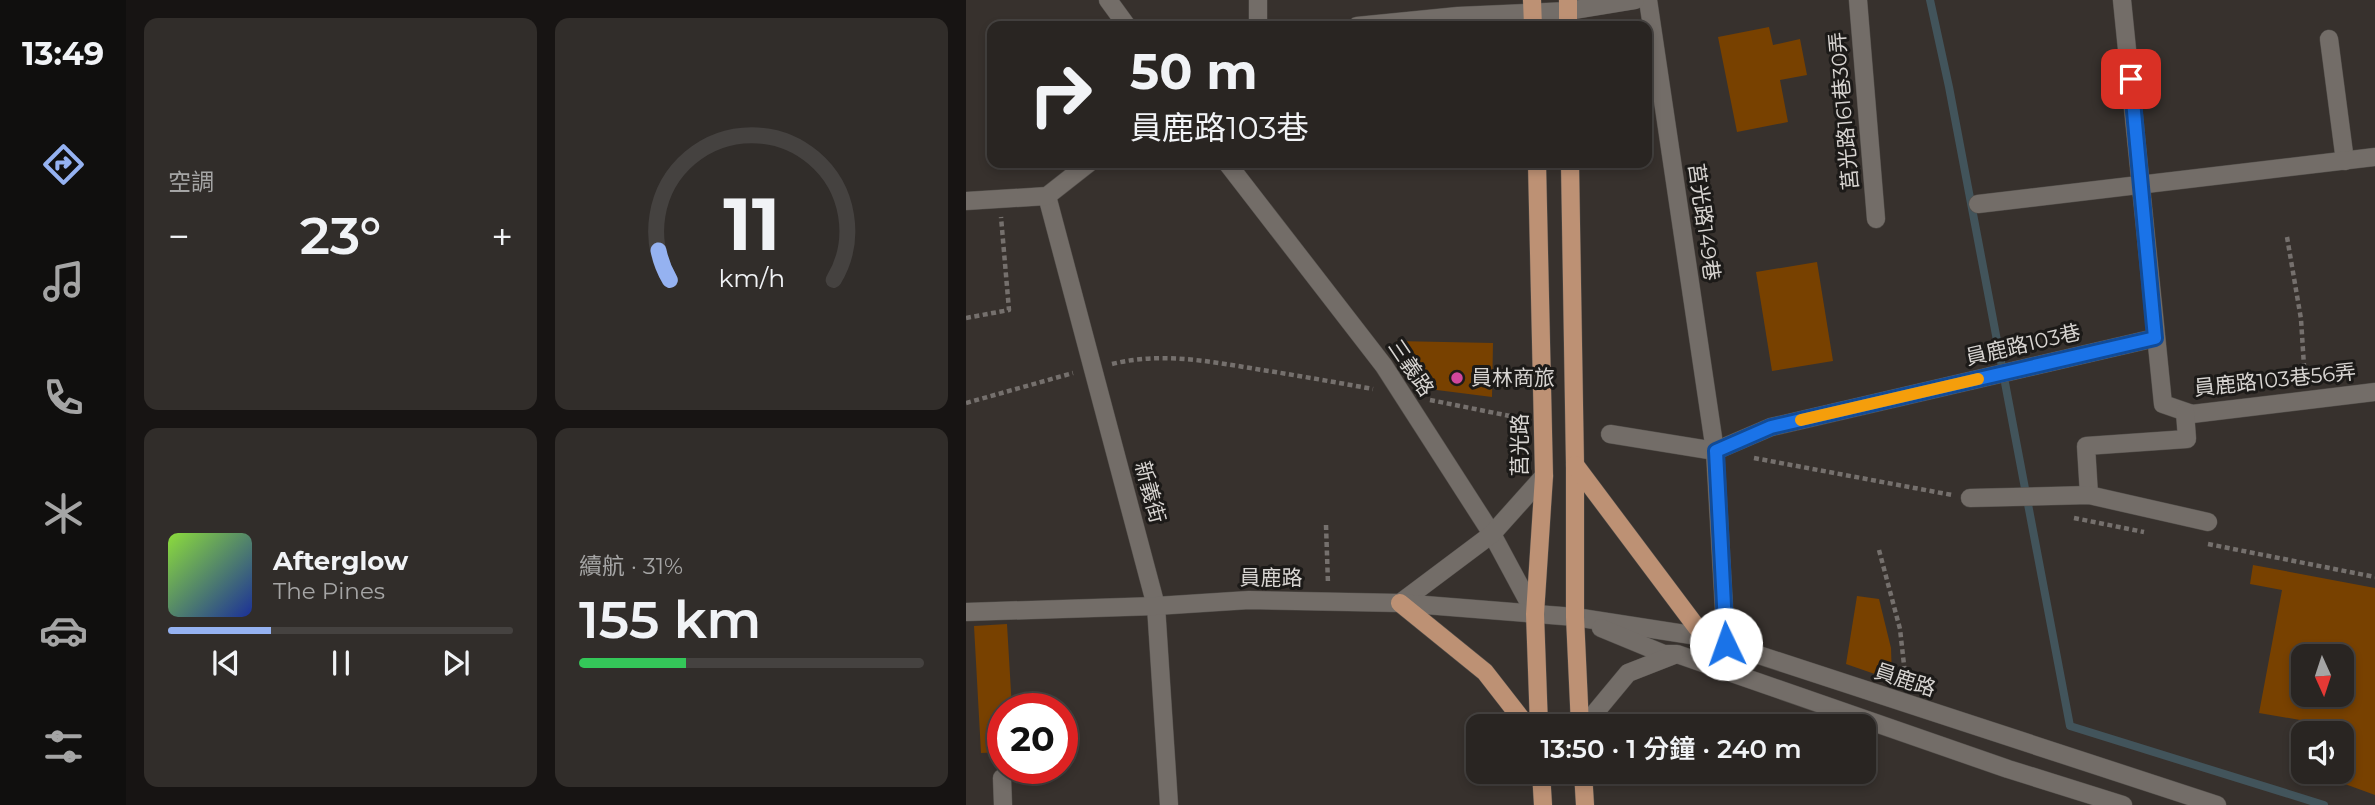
<!DOCTYPE html>
<html lang="zh-TW">
<meta charset="utf-8">
<style>
body{margin:0;font-family:Montserrat,"Noto Sans TC",sans-serif;background:#312d2a;color:#f1f3f6;height:100vh;display:flex;flex-direction:column;font-size:26px;white-space:nowrap}
*{box-sizing:border-box;margin:0}
p{font-size:23px;color:#a5a5a5}
.icon{flex:none;width:38px;height:38px;fill:none;stroke:currentColor;stroke-width:2;stroke-linecap:round;stroke-linejoin:round}
.map{position:relative;flex:1;overflow:hidden}
.details{display:flex;flex-direction:column;gap:18px;padding:18px;background:#171413;width:840px}
.details>*{flex:none}
.banner{position:absolute;left:21px;top:21px;width:665px;height:147px;border-radius:14px;box-shadow:0 4px 10px #0003,0 0 0 2px #454240;background:#292522;color:#f1f3f6;overflow:hidden}
.needle{width:46px;rotate:177deg}
.buttons{position:absolute;left:1325px;top:644px;display:grid;gap:14px}
.buttons a{display:grid;place-items:center;width:63px;height:63px;border-radius:14px;background:#292522;box-shadow:0 4px 10px #0003,0 0 0 2px #454240;font-size:35px}
.speed{position:absolute;left:21px;top:693px;display:flex;gap:14px;font-size:35px;font-weight:700;text-align:center}
.speed>*{display:grid;place-content:center;width:91px;height:91px;border-radius:50%;background:#292522;box-shadow:0 4px 10px #0003,0 0 0 2px #454240;line-height:1}
.speed .limit{border:10px solid #d22;background:#fff;color:#111}
.pin{position:absolute;display:grid;place-items:center;width:60px;height:60px;color:#fff;margin:-30px;border-radius:14px;box-shadow:0 4px 10px #0006}
.me{position:absolute;width:77px;margin:-38px;rotate:357deg;stroke-linejoin:round;filter:drop-shadow(0 0 5px #0008)}
.turn{display:flex;align-items:center;gap:24px;height:147px;padding:0 28px;font-size:32px}
.turn .icon{width:91px;height:91px;stroke-width:2.5}
.turn b{display:block;font-size:49px;line-height:60px}
.big{font-size:52px;font-weight:600;line-height:1.1}
.details .tile{flex:1;display:flex;flex-direction:column;justify-content:center;gap:10px;min-width:0;padding:0 24px;border-radius:14px;background:#312d2a}
.details .dial{align-items:center;gap:0}
.dial svg{height:182px;overflow:visible;fill:none;stroke:#454240;stroke-width:7;stroke-linecap:round;text-anchor:middle}
.dial text{fill:#f1f3f6;stroke:none}
.song{display:flex;align-items:center;gap:21px}
.cover{width:84px;height:84px;border-radius:10px;background:linear-gradient(135deg,hsl(90 70% 55%),hsl(230 70% 35%))}
.played{height:7px;border-radius:4px;background:linear-gradient(90deg,#95b2f1 30%,#454240 30%)}
.keys{display:flex;justify-content:space-around;direction:ltr}
.heat{display:flex;justify-content:space-between;align-items:center;font-size:38px;direction:ltr}
.charge{height:10px;border-radius:5px;background:linear-gradient(90deg,#34c759 31%,#454240 0)}
.details .tiles{flex:1;display:grid;gap:18px;grid-template-columns:repeat(2,1fr)}
.trip{position:absolute;left:500px;top:714px;width:410px;height:70px;border-radius:14px;background:#292522;box-shadow:0 4px 10px #0003,0 0 0 2px #454240;font-weight:600;line-height:70px;text-align:center}
main{display:flex;flex:1;min-height:0}
.dock{display:flex;flex-direction:column;width:126px;justify-content:space-around;align-items:center;background:#100f0e;color:#a5a5a5}
.dock .icon{width:49px;height:49px}
.dock .selected{color:#95b2f1}
.dock b{font-size:32px;color:#f1f3f6}
.map>svg:first-child{display:block}
</style>
<main>
<nav class="dock">
<b>13:49</b>
<svg class="icon selected" aria-label="directions" viewBox="0 0 24 24"><path d="M12 3l9 9-9 9-9-9zM9 14v-3h6M13 9l2 2-2 2"/></svg>
<svg class="icon" aria-label="music" viewBox="0 0 24 24"><path d="M9 18V5l10-2v13"/><circle cx="6" cy="18" r="3"/><circle cx="16" cy="16" r="3"/></svg>
<svg class="icon" aria-label="phone" viewBox="0 0 24 24"><path d="M5 4h4l2 5-3 2q2 4 5 5l2-3 5 2v4C11 20 4 13 5 4z"/></svg>
<svg class="icon" aria-label="climate" viewBox="0 0 24 24"><path d="M12 3v18M4 7l16 10M4 17L20 7"/></svg>
<svg class="icon" aria-label="car" viewBox="0 0 24 24"><path d="M5 17H2v-5l4-1 3-4h7l3 4 3 1v5h-3M9 17h6M6 11h13"/><circle cx="7" cy="17" r="2"/><circle cx="17" cy="17" r="2"/></svg>
<svg class="icon" aria-label="filters" viewBox="0 0 24 24"><path d="M4 7h16M4 17h16"/><circle cx="9" cy="7" r="2"/><circle cx="15" cy="17" r="2"/></svg>
</nav>
<section class="details">
<div class="tiles">
<div class="tile"><p>空調</p>
<div class="heat"><a>−</a><b class="big">23°</b><a>+</a></div>
</div>
<div class="tile dial"><svg viewBox="0 0 100 80">
<path d="M14 69A42 42 0 1 1 86 69"/>
<path d="M14 69A42 42 0 0 1 9 56" stroke="#95b2f1"/>
<text x="50" y="56" font-size="32" font-weight="700">11</text>
<text x="50" y="72" font-size="11">km/h</text>
</svg></div>
<div class="tile">
<div class="song"><i class="cover"></i><div><b>Afterglow</b><p>The Pines</p></div></div>
<div class="played"></div>
<div class="keys"><svg class="icon" aria-label="previous" viewBox="0 0 24 24"><path d="M18 5L8 12l10 7zM5 5v14"/></svg><svg class="icon" aria-label="pause" viewBox="0 0 24 24"><path d="M8 5v14M16 5v14"/></svg><svg class="icon" aria-label="next" viewBox="0 0 24 24"><path d="M6 5l10 7-10 7zM19 5v14"/></svg></div>
</div>
<div class="tile"><p>續航 · 31%</p><b class="big">155 km</b><div class="charge"></div></div>
</div>
</section>
<div class="map">
<svg width="1409" height="805" viewBox="0 0 1409 805">
<rect width="100%" height="100%" fill="#37312d"/>
<g fill="none" stroke-linecap="round" stroke-linejoin="round">
<!-- stream -->
<polyline stroke="#42545b" stroke-width="8" points="964,0 983,87 1104,726 1358,805"/>
</g>
<!-- building -->
<g fill="#784100" fill-rule="evenodd">
<polygon points="803,27 807,45 834,39 841,75 814,80 822,122 771,132 752,37"/>
<polygon points="851,262 867,361 806,371 790,272"/>
<polygon points="430,341 527,343 526,397 455,388 456,368 430,353"/>
<path d="M1287,565L1409,588V795L1357,776L1358,772H1376V733H1337L1340,721L1293,713L1316,590L1284,584ZM1337,656H1376V695H1337Z"/>
<polygon points="891,596 913,599 925,648 926,680 880,664"/>
<polygon points="41,624 46,709 37,709 37,752 15,753 8,626"/>
<polygon points="1336,735 1337,735 1337,759 1330,757"/>
</g>
<g fill="none" stroke-linecap="round" stroke-linejoin="round">
<!-- minor casing -->
<g stroke="#524e4a" stroke-width="19">
<g id="minor">
<polyline points="142,0 161,26"/>
<polyline points="292,0 292,26"/>
<polyline points="682,0 749,451 760,644"/>
<polyline points="892,0 910,219"/>
<polyline points="1156,0 1197,404 1226,414 1409,392"/>
<polyline points="391,26 492,16 602,11 669,0"/>
<polyline points="1363,39 1379,161"/>
<polyline points="261,163 418,366 526,534 569,614"/>
<polyline points="81,196 190,606 203,805"/>
<polyline points="0,201 81,196 123,163"/>
<polyline points="1012,204 1409,157"/>
<polyline points="644,434 749,451"/>
<polyline points="749,451 805,427 1189,338"/>
<polyline points="1123,495 1120,446 1221,439 1219,412"/>
<polyline points="1004,498 1123,495 1242,522"/>
<polyline points="434,603 526,534 578,476"/>
<polyline points="0,612 190,606 283,600 434,603 609,617 738,637 1251,805"/>
<polyline points="635,628 698,654 711,654 1042,769 1157,805"/>
<polyline points="618,726 662,673 708,655"/>
<polyline points="36,778 37,805"/>
</g>
</g>
<!-- major casing -->
<g stroke="#524e4a" stroke-width="19">
<g id="major">
<polyline points="566,0 567,26"/>
<polyline points="602,26 602,0"/>
<polyline points="571,163 578,476 569,614 573,726"/>
<polyline points="604,163 609,465 609,617 614,726"/>
<polyline points="609,465 738,637"/>
<polyline points="434,603 519,672 561,726"/>
<polyline points="575,772 577,805"/>
<polyline points="617,772 619,805"/>
</g>
</g>
<!-- path -->
<g stroke="#75706d" stroke-width="4.5" stroke-dasharray="5 3.5" stroke-linecap="butt">
<polyline points="1321,237 1335,319 1339,382"/>
<polyline points="0,318 43,310 35,217"/>
<path d="M146,364C194,352 242,361 290,369C329,375 368,382 407,389"/>
<polyline points="464,400 549,417"/>
<polyline points="0,403 107,373"/>
<polyline points="788,458 986,495"/>
<polyline points="1108,518 1178,532"/>
<polyline points="360,525 362,584"/>
<polyline points="1242,544 1409,577"/>
<polyline points="913,550 934,629 940,683"/>
</g>
<!-- minor -->
<use href="#minor" stroke="#736d68" stroke-width="18"/>
<!-- major -->
<use href="#major" stroke="#bd9174" stroke-width="18"/>
</g>
<g fill="none" stroke-linecap="round" stroke-linejoin="round">
<!-- route casing -->
<g stroke="#114b97" stroke-width="18">
<polyline id="route" points="760,644 750,451 805,427 1189,338 1165,79"/>
</g>
<!-- route -->
<use href="#route" stroke="#1a73e8" stroke-width="12"/>
<!-- slow -->
<polyline stroke="#f59e0b" stroke-width="12" points="835,420 1012,379"/>
</g>
<!-- markers -->
<circle fill="#d1479c" stroke="#1c1a18" stroke-width="2.5" cx="491" cy="378" r="7"/>
<g text-anchor="middle" stroke-width="6" stroke-linejoin="round" paint-order="stroke">
<!-- street labels -->
<g font-size="21" fill="#d8d5d2" stroke="#1c1a18">
<text transform="translate(878 111) rotate(-95)" y="7">莒光路161巷30弄</text>
<text transform="translate(738 222) rotate(82)" y="7">莒光路149巷</text>
<text transform="translate(1057 345) rotate(-13)" y="7">員鹿路103巷</text>
<text transform="translate(445 368) rotate(56)" y="7">三義路</text>
<text transform="translate(1309 380) rotate(-6)" y="7">員鹿路103巷56弄</text>
<text transform="translate(554 445) rotate(-90)" y="7">莒光路</text>
<text transform="translate(184 492) rotate(75)" y="7">新義街</text>
<text x="305" y="585">員鹿路</text>
<text transform="translate(939 680) rotate(18)" y="7">員鹿路</text>
</g>
<!-- poi labels -->
<g font-size="21" fill="#d8d5d2" stroke="#1c1a18" text-anchor="start">
<text x="505" y="385">員林商旅</text>
</g>
</g>
</svg>
<div class="buttons">
<a><svg class="needle" viewBox="-14 -14 28 28"><path d="M0-13l5 13h-10z" fill="#e53935"/><path d="M0 13l5-13h-10z" fill="#a5a5a5"/></svg></a>
<a><svg class="icon" aria-label="sound" viewBox="0 0 24 24"><path d="M4 9h4l5-4v14l-5-4H4zM17 9q2 3 0 6"/></svg></a>
</div>
<div class="speed"><div class="limit">20</div></div>
<div class="pin" style="left:1165px;top:79px;background:#d93025"><svg class="icon" aria-label="arrive" viewBox="0 0 24 24"><path d="M6 21V4h12l-3 4 3 4H6"/></svg></div>
<svg class="me" style="left:760px;top:644px" viewBox="-20 -20 40 40"><circle r="19" fill="#fff"/><path d="M0-13L10 11 0 6-10 11z" fill="#1a73e8"/></svg>
<div class="trip">13:50 · 1 分鐘 · 240 m</div>
<div class="banner">
<div class="turn"><svg class="icon" aria-label="right" viewBox="0 0 24 24"><path d="M7 20v-9h11M14 6l5 5-5 5"/></svg><div><b>50 m</b>員鹿路103巷</div></div>
</div>
</div>
</main>
